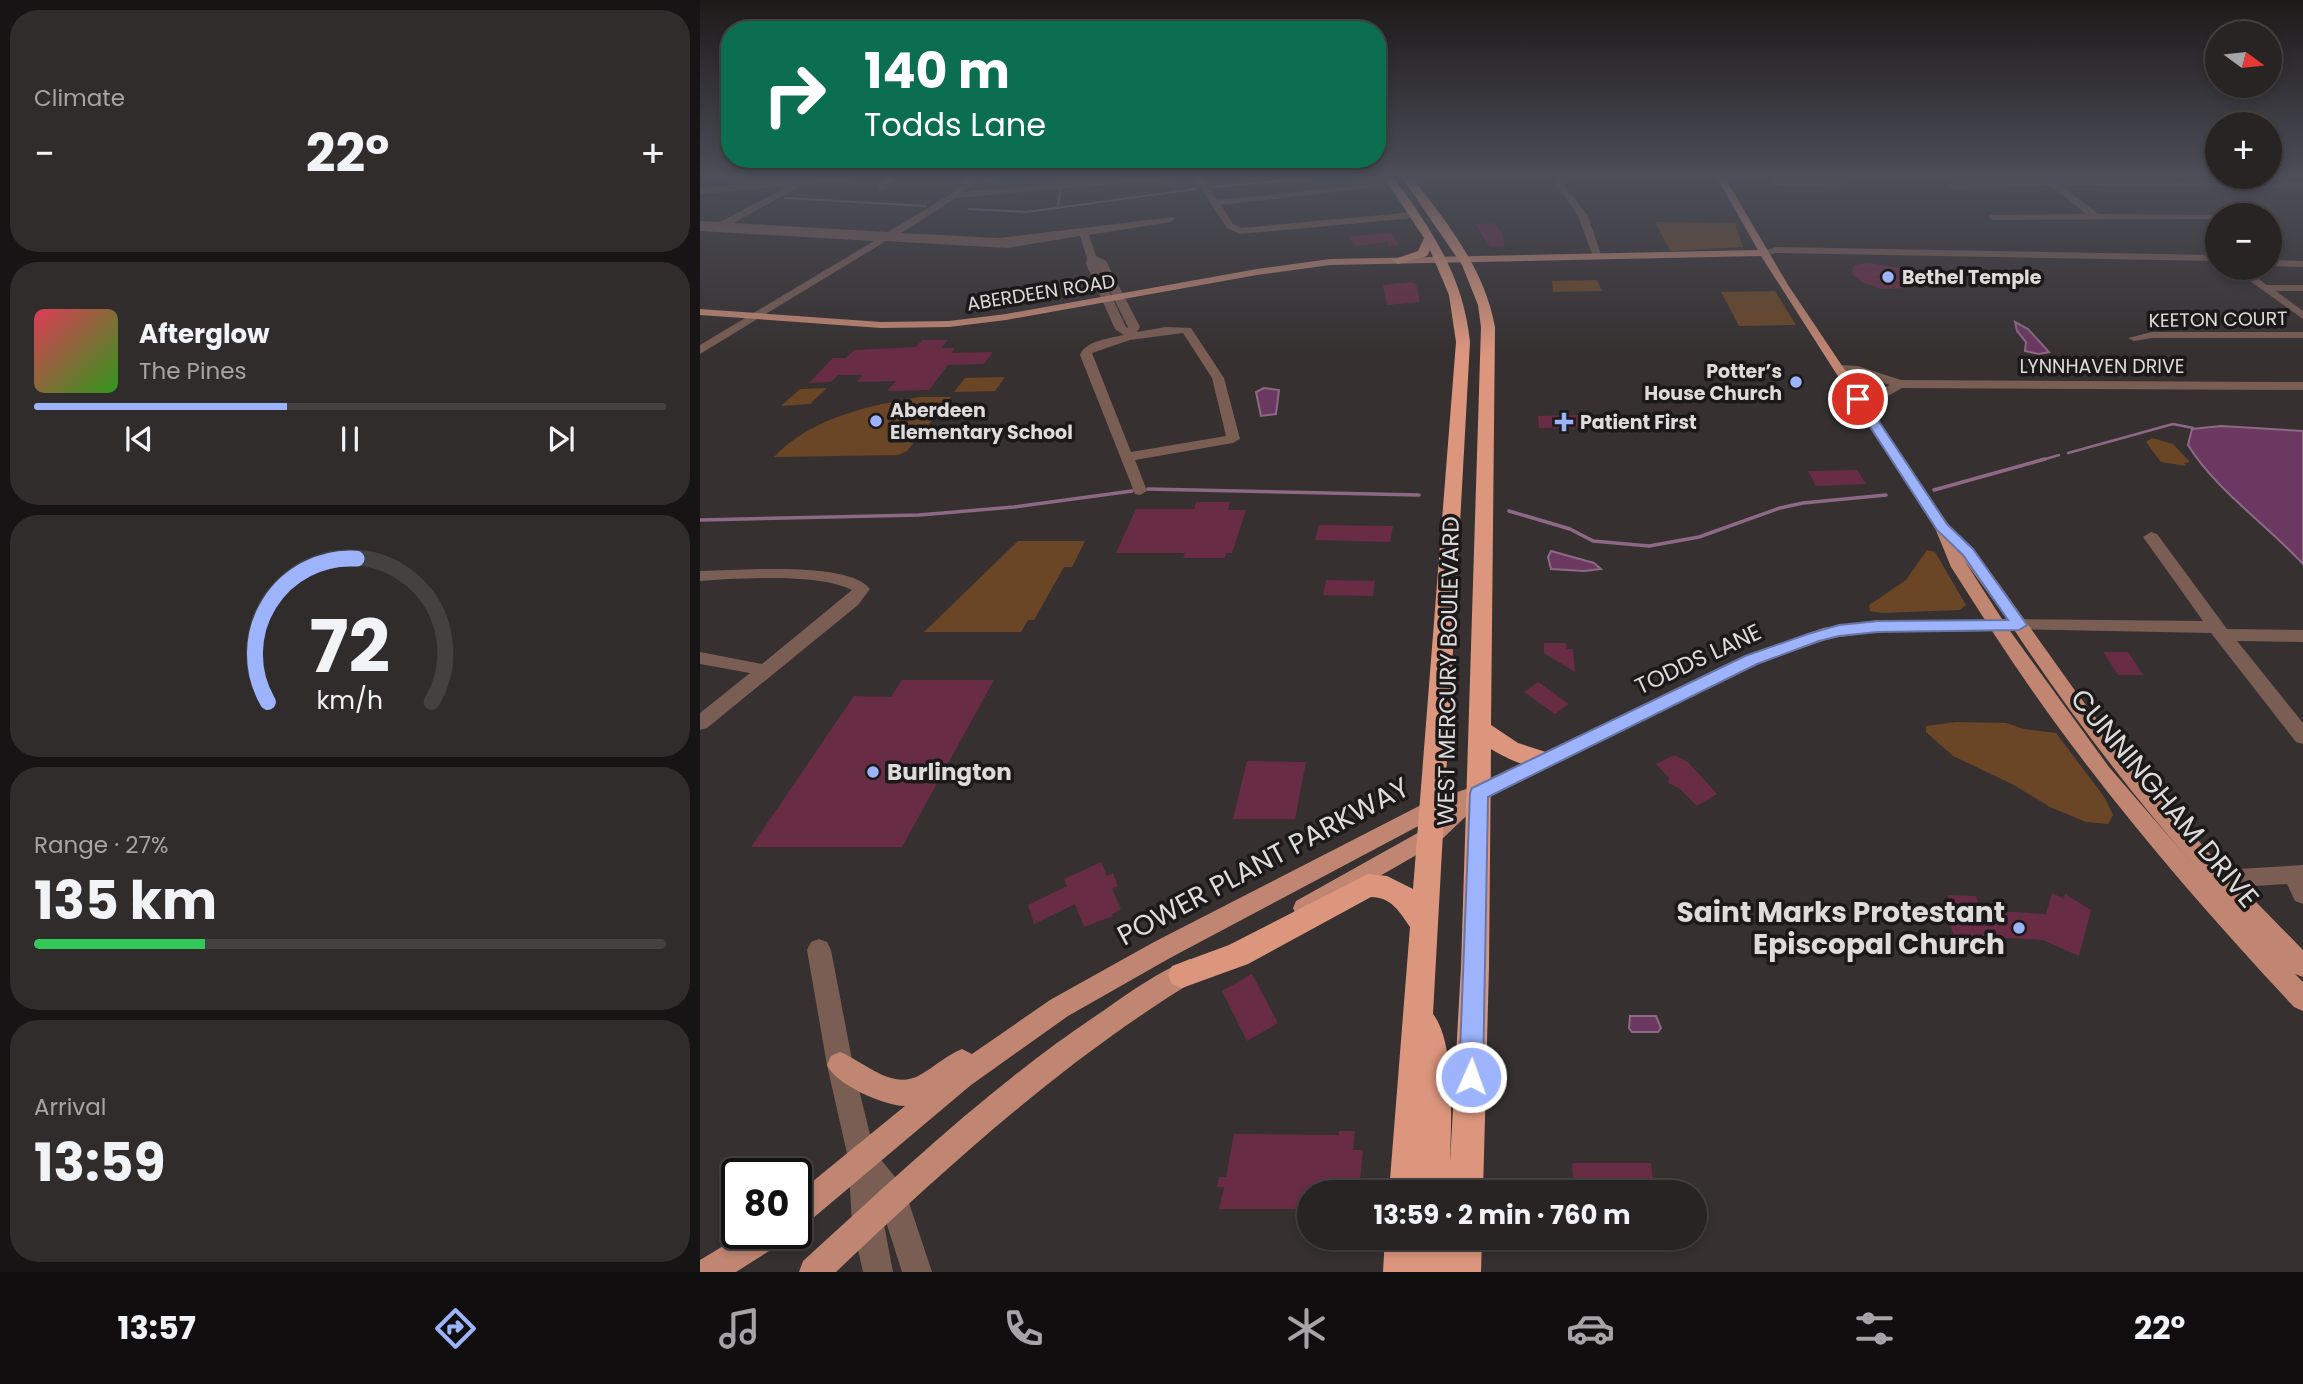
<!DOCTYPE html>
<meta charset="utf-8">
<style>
body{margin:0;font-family:Poppins,sans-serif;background:#302c2c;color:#f1f3f6;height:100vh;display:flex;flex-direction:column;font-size:26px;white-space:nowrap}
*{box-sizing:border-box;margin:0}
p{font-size:23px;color:#a5a4a6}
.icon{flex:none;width:38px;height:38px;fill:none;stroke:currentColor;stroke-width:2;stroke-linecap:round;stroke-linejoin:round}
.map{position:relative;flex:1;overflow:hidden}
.panel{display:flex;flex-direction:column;gap:10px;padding:10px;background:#161414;width:700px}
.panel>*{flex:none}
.banner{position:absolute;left:21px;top:21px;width:665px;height:147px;border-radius:28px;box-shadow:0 4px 10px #0003,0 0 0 2px #444141;background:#0b6e4f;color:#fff;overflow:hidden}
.needle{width:46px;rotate:105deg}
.fabs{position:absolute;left:1505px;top:21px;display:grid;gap:14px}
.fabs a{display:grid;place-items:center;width:77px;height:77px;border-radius:50%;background:#282424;box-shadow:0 4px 10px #0003,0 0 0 2px #444141;font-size:35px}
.speed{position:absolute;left:21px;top:1158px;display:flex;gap:14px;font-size:35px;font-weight:700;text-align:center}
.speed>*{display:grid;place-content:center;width:91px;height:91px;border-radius:50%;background:#282424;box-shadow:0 4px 10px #0003,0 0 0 2px #444141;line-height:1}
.speed .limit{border:4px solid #111;border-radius:10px;background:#fff;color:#111}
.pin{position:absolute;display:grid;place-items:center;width:60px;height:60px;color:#fff;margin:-30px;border:4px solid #fff;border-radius:50%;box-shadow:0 2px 7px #0007}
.me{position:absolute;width:77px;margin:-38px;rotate:2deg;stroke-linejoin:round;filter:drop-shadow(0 0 5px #0008)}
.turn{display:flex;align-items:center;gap:24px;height:147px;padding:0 28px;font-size:32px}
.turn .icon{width:91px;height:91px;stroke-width:2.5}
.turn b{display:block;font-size:49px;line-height:60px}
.big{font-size:52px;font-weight:700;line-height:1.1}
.panel .card{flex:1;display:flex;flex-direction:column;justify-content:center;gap:10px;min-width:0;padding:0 24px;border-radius:28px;background:#302c2c}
.panel .dial{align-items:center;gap:0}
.dial svg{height:182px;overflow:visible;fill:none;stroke:#444141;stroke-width:7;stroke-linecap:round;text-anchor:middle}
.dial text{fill:#f1f3f6;stroke:none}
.song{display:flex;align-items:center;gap:21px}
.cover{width:84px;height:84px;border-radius:10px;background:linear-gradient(135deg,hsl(350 70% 55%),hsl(110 70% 35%))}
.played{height:7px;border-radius:4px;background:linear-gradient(90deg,#9db4fd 40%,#444141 40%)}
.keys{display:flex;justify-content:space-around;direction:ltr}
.heat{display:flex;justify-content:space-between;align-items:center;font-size:38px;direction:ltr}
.charge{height:10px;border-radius:5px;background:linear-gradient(90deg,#34c759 27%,#444141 0)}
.trip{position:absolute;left:597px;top:1180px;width:410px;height:70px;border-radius:35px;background:#282424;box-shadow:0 4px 10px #0003,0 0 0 2px #444141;font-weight:700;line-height:70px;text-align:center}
.dock{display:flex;height:112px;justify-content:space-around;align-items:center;background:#100e0e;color:#a5a4a6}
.dock .icon{width:49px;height:49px}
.dock .on{color:#9db4fd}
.dock b{font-size:32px;color:#f1f3f6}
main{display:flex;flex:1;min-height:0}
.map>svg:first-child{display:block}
</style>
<main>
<section class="panel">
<div class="card"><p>Climate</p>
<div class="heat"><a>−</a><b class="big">22°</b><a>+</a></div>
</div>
<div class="card">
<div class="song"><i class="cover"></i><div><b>Afterglow</b><p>The Pines</p></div></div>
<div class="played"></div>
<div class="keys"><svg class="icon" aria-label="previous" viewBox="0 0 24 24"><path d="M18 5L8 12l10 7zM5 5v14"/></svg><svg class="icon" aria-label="pause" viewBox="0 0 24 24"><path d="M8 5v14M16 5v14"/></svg><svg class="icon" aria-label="next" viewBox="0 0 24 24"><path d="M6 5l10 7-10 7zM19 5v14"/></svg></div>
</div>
<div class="card dial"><svg viewBox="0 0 100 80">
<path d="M14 69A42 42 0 1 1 86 69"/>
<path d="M14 69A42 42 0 0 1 53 6" stroke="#9db4fd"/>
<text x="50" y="56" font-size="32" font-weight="700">72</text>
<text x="50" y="72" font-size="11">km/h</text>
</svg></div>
<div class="card"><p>Range · 27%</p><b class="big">135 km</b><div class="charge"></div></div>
<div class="card"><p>Arrival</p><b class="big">13:59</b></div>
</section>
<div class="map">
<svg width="1603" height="1272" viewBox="0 0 1603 1272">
<rect width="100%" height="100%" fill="#363030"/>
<!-- green -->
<g fill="#6a4627">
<polygon points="955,222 1035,223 1043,247 970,251"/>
<polygon points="897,280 902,291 853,292 852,281"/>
<polygon points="1075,291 1096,325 1039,326 1021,292"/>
<polygon points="305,377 295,391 254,392 265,378"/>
<polygon points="127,388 110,404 81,406 100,389"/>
<path d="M220,397H251L207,451L198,455L74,457C110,418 170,405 220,397Z"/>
<polygon points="1452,438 1473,444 1490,462 1484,463 1486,466 1461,462 1446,442"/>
<polygon points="318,541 385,541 372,567 364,567 334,620 328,620 321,632 224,632"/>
<polygon points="1227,550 1235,552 1266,605 1260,610 1182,613 1170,611 1169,605 1206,580"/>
<polygon points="1256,722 1306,723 1324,729 1356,733 1405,798 1413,815 1408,824 1386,822 1350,807 1312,784 1253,756 1226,732 1226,726"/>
</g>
<!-- water -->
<g fill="#6b3861" stroke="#8e6986" stroke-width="2">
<polygon points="1315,322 1328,329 1349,352 1339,354 1325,351 1326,342 1317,331"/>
<polygon points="564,388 579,390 576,414 561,416 556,392"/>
<path d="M1521,426L1603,431V564C1568,526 1515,489 1488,445L1492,429Z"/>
<polygon points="851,551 894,563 901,569 884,571 851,569 848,557"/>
<polygon points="930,1016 956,1016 961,1028 958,1032 932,1032 929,1028"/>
</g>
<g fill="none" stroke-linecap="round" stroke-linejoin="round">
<!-- stream-far2 -->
<g stroke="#8e6986" stroke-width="2">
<polyline points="284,179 326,176"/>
<polyline points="361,183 363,176"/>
<polyline points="512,187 624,177"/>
<polyline points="85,198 226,206"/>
<polyline points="358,207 361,188"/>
<polyline points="269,209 327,212 496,189"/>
</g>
<!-- stream-far1 -->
<g stroke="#8e6986" stroke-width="2.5">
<polyline points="1368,453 1473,424 1493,428"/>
<polyline points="1339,461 1359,455"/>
</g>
<!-- stream -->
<g stroke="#8e6986" stroke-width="3.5">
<polyline points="448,489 719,495"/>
<polyline points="1234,490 1345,459"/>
<polyline points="809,511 870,529 893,541 949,546 999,537 1080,508 1103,503 1186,495"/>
<polyline points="0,520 219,515 314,507 432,491"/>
</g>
</g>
<!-- building -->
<g fill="#692c45">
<polygon points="794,223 801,232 805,246 790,247 775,224"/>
<polygon points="691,232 699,245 689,246 687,242 654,246 649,237"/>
<polygon points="1169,263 1205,269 1218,275 1220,282 1209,288 1182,289 1164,283 1152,274 1154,265"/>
<polygon points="712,282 716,284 720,302 687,305 683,285"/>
<polygon points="222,340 248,340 241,348 255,348 251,353 293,352 284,364 248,365 229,390 187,391 196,381 157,382 163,375 138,375 131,382 109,383 133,358 146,358 154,350 216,347"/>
<polygon points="888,415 890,427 839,428 838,416"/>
<polygon points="1157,470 1166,484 1116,486 1108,471"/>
<polygon points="496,502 530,502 528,510 546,510 532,553 526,553 525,558 483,558 485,553 416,553 436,509 494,509"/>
<polygon points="619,525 693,526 690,542 615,540"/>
<polygon points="626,580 675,581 673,596 623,595"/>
<polygon points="844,643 866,643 867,649 873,649 875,672 844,653"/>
<polygon points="1403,652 1428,652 1443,675 1418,675"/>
<polygon points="202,680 294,680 202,847 51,847 154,696 191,697"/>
<polygon points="838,682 869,704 855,714 824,692"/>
<polygon points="974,755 988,762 1017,794 997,806 979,788 968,783 969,778 956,764"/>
<polygon points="547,761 606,762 595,819 533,819"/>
<polygon points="401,862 407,876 413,873 418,886 412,889 421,909 412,914 413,916 384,927 375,904 334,924 328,905 367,886 364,879"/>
<polygon points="1352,893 1364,899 1365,894 1391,910 1379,956 1343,940 1291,937 1294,943 1256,942 1243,903 1251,904 1248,895 1276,896 1281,910 1346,914"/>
<polygon points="552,974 578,1023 547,1041 522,991"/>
<polygon points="639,1131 655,1131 653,1150 663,1150 659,1192 609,1192 609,1209 519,1209 524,1187 517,1187 519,1177 526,1177 534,1134 639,1135"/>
<polygon points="872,1163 951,1163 954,1192 874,1192"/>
</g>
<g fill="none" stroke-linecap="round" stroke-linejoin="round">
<!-- minor -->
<g fill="#7a5d53" fill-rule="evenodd">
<path d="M149,176H177L103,185L33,223L188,232L251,194L272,176H281L263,192L451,176H478L474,179L256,198L201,233L299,238L473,217L475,219L470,222L389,235L396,256L406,261L440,327L437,332L466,327L491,328L524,378L540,439L533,443L435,460L447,491L440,495L435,494L380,355C385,341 410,338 424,335L415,329L386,264L387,258L380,236L307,248L186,241L0,354V345L174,241L0,231V221L20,222L89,186L0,194V188ZM396,263L428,327V328L426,327ZM483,333L512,378L526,436L431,452L392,353L430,340Z"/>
<polygon points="190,176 198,176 185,190 179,190 179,186"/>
<polygon points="493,176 501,176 517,200 694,182 698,185 521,205 533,224 541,228 714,212 719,215 714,218 540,234 527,228"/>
<polygon points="852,177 858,177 888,216 902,258 893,256 878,216"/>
<polygon points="1349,177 1508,183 1603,182 1603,188 1361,185 1398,214 1521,215 1517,215 1517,219 1293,220 1288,217 1290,215 1386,214 1350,185 1253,189 1249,186 1253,183"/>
<polygon points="1072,180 1138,181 1142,184 1138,187 1069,185"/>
<polygon points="1076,247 1517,255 1517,261 1076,253 1064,256 1059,253"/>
<polygon points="1570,260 1603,261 1603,267 1570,266"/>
<polygon points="1532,268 1543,268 1567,285 1603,285 1603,291 1576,291 1603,311 1603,319"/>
<polygon points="1452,332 1603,332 1603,338 1452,338 1434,341 1428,338"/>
<path d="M1139,365L1158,366L1201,380L1603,382V390L1202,388C1188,396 1167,410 1152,399L1153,396L1174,393L1190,385L1157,374L1135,372V366Z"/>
<polygon points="1451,532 1457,534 1527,629 1603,630 1603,642 1537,641 1603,723 1603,744 1596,742 1511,633 1313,629 1310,625 1319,619 1503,621 1443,537"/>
<path d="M59,569C86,569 153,567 170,589L158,605L7,728L0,730V713L50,673L0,664V652L62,664L152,590C120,573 37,578 0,581V571Z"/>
<polygon points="1603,865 1603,904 1595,901 1587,884 1521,888 1513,886 1510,879 1513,872 1521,870"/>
<polygon points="119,939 127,942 131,950 153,1065 174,1151 204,1188 232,1272 202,1272 180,1203 193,1272 163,1272 152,1223 148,1158 127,1065 107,950 111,942"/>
</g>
<!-- major -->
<g fill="#c18672" fill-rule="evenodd">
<path d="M1016,176H1024L1088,285L1248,524L1299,584L1376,692L1430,762L1518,863L1603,950V977L1595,974L1603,982V1011L1594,1007C1484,889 1380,767 1292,631L1178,632L1131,638L1057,664L783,800L739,842L612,915L604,918L596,915L593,908L596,901L723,830L741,814L470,958L368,1016L271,1085L106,1224L96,1228V1195L205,1106C184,1106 135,1084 127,1065L131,1056L140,1052C165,1062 192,1091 220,1075C234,1067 247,1055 262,1049L272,1054L350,1000L454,942L725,803L772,787L1045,656L1123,628L1178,620H1285L1251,567L1235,528L1061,256L630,265L557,275L306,320L249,327L181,328L0,315V309L181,322L249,321L306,314L557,269L630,259L1058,250ZM1264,560L1307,619H1302ZM1310,631H1315C1372,717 1434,797 1502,875L1409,767Z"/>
<path d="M490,959L499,962L502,970L499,978C364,1060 250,1164 136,1272H99L103,1261C199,1174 294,1083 403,1011C430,992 459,971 490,959Z"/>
<polygon points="43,1234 85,1234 80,1244 36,1272 0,1272 0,1260"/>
</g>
<!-- highway -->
<g fill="#dc967e" fill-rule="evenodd">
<path d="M683,176H693C731,230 763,274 770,342L733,1014C756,1043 751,1125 750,1162L761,967L781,327L778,305L762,265L701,176H711C747,223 784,267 795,327L791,725L818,743L852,754L856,760L852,766C834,772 807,759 791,749L789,967L783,1192H689L710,927C700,912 691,897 671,897L548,964L482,988L472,984L468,975L472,966L529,945L668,874L687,876L713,889L756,342L749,295L730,250L727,256L698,264L692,260L718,251L724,238Z"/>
<polygon points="685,1237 782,1237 781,1272 683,1272"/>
</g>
</g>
<!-- sky -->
<linearGradient id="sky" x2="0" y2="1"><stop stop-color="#1e1a1a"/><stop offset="0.5" stop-color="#4c4e59"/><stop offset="1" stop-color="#4c4e59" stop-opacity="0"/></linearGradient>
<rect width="1603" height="354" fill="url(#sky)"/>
<!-- route -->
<polygon fill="#9db4fd" stroke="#6675a4" stroke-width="2" points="1153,396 1162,396 1247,524 1273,549 1327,625 1319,630 1178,632 1139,636 1119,641 1057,664 788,797 783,1077 780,1086 771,1089 763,1086 759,1077 770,793 772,788 1045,656 1108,634 1139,625 1178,621 1308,620 1263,555 1237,530 1152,399"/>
<!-- markers -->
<g fill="#9db4fd" stroke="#1b1919" stroke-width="2.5">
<circle cx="1188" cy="277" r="7"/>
<circle cx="1096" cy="382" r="7"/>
<circle cx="176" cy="421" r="7"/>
<path d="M860.5 411.5h7v7h7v7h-7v7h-7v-7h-7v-7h7z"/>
<circle cx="173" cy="772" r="7"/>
<circle cx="1319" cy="928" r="7"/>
</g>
<g text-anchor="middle" stroke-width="7" stroke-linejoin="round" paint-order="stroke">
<!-- far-poi labels -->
<g font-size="19" font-weight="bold" fill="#dfdbdb" stroke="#1b1919" text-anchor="start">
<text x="1202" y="284">Bethel Temple</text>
<text x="1082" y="378" text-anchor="end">Potter’s<tspan x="1082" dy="22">House Church</tspan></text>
<text x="190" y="417">Aberdeen<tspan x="190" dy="22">Elementary School</tspan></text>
<text x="880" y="429">Patient First</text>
</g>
<!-- far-street labels -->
<g font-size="19" fill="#dfdbdb" stroke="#1b1919">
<text transform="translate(341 292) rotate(-9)" y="7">ABERDEEN ROAD</text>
<text transform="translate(1518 319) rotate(-1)" y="7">KEETON COURT</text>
<text x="1402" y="373">LYNNHAVEN DRIVE</text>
</g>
<!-- street labels -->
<g font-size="23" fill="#dfdbdb" stroke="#1b1919">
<text transform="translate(998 659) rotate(-25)" y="8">TODDS LANE</text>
<text transform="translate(748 671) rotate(-89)" y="8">WEST MERCURY BOULEVARD</text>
</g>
<!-- poi labels -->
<g font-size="23" font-weight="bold" fill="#dfdbdb" stroke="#1b1919" text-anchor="start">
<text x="187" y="780">Burlington</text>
</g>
<!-- near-street labels -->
<g font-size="28" fill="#dfdbdb" stroke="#1b1919">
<text transform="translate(1465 798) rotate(50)" y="10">CUNNINGHAM DRIVE</text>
<text transform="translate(563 861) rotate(-28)" y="10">POWER PLANT PARKWAY</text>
</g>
<!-- near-poi labels -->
<g font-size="28" font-weight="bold" fill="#dfdbdb" stroke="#1b1919" text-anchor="end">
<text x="1305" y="922">Saint Marks Protestant<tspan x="1305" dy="32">Episcopal Church</tspan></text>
</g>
</g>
</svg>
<div class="fabs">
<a><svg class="needle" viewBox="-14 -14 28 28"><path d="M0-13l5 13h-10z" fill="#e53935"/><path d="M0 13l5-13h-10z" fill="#a5a4a6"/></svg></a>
<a>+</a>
<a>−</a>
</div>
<div class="speed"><div class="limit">80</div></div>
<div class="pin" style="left:1158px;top:399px;background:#d93025"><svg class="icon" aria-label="arrive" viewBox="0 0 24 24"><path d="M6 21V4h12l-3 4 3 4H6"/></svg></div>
<svg class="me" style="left:771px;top:1077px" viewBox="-20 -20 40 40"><circle r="17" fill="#9db4fd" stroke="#fff" stroke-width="3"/><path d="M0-11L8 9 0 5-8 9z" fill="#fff"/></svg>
<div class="trip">13:59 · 2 min · 760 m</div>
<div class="banner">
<div class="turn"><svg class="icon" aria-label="right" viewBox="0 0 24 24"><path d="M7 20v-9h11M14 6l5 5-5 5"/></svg><div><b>140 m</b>Todds Lane</div></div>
</div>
</div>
</main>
<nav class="dock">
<b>13:57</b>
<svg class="icon on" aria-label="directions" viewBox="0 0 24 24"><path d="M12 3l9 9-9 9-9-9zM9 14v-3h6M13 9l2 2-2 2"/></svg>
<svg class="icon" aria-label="music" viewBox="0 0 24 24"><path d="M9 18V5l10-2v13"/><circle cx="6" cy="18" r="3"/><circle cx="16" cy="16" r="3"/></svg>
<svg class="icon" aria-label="phone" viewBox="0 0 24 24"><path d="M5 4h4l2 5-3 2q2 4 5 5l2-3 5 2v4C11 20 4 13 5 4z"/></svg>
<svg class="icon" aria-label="climate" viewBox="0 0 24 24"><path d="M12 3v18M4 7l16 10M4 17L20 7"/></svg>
<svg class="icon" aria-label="car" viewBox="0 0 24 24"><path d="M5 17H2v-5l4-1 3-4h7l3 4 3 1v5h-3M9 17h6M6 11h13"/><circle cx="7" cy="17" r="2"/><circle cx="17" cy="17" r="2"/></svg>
<svg class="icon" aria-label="filters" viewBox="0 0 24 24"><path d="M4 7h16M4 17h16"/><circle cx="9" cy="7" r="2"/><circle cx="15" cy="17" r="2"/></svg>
<b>22°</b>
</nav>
